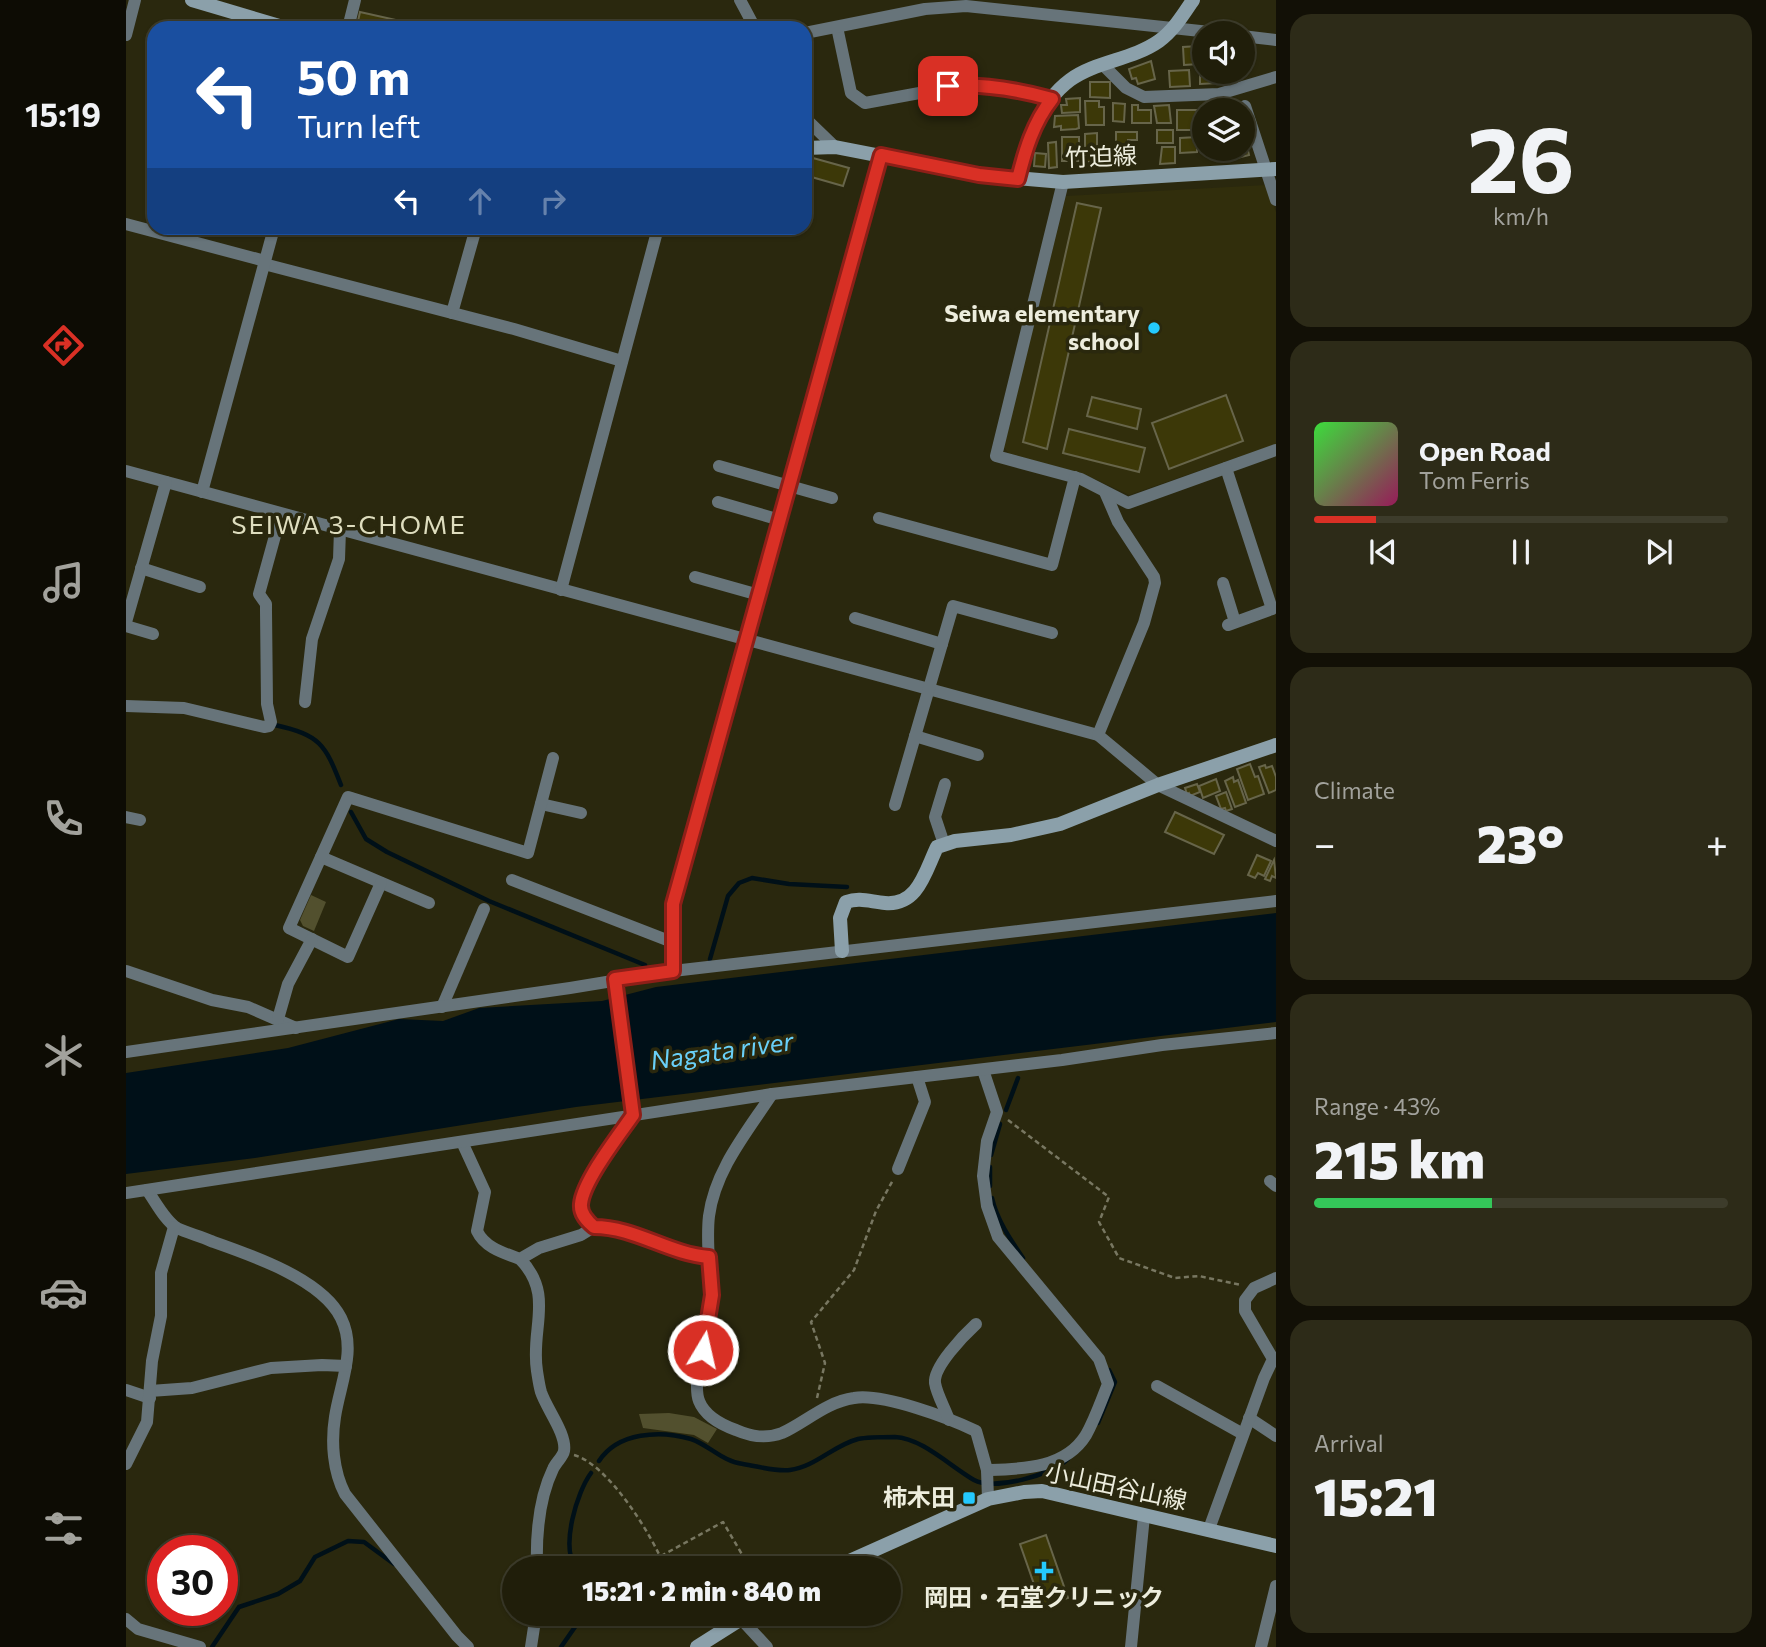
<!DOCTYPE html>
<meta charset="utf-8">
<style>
body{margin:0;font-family:Commissioner,"Noto Sans JP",sans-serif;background:#2d2b18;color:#f1f3f6;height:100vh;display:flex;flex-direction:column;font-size:26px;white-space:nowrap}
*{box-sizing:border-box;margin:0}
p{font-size:23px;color:#a2a29c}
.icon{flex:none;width:38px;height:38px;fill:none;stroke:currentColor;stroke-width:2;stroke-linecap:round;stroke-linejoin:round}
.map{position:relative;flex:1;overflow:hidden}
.sheet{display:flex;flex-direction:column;gap:14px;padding:14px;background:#121006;width:490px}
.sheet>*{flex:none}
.top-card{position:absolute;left:21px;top:21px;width:665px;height:214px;border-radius:21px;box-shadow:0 2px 5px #0004,0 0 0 2px #3d3c2b;background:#1a4fa0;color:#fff;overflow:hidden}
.controls{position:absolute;left:1066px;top:21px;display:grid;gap:14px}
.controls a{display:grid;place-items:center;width:63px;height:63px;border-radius:50%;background:#201e0a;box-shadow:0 2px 5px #0004,0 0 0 2px #3d3c2b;font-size:35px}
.speed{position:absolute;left:21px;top:1535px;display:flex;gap:14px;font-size:35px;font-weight:700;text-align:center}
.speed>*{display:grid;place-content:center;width:91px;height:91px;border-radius:50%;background:#201e0a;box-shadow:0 2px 5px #0004,0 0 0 2px #3d3c2b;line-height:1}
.speed .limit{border:10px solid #d22;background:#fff;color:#111}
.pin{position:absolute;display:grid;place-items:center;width:60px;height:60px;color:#fff;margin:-30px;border-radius:14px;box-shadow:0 4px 10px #0006}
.me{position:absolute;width:77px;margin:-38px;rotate:9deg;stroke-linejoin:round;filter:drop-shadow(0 0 5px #0008)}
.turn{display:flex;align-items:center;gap:24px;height:147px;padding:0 35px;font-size:32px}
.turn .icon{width:91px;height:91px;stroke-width:2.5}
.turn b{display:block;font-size:49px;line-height:60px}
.lanes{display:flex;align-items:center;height:66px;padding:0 35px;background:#0003;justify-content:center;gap:35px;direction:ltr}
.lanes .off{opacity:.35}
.big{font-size:52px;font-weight:800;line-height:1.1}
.sheet .card{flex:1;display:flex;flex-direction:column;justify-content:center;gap:10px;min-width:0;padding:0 24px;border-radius:21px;background:#2d2b18}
.sheet .dial{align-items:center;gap:0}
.dial b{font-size:91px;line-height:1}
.song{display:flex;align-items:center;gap:21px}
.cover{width:84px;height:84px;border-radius:10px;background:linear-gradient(135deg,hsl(120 70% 55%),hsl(330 70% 35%))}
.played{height:7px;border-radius:4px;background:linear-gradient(90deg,#d93025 15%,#3d3c2b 15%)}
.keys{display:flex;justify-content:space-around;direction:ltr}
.heat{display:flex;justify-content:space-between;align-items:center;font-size:38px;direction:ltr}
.charge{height:10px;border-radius:5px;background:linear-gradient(90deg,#34c759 43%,#3d3c2b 0)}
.trip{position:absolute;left:376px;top:1556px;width:399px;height:70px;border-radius:35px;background:#201e0a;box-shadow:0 2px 5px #0004,0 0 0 2px #3d3c2b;font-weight:800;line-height:70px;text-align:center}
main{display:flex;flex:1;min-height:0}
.dock{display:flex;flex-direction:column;width:126px;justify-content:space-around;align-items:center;background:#0d0c04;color:#a2a29c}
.dock .icon{width:49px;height:49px}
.dock .active{color:#d93025}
.dock b{font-size:32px;color:#f1f3f6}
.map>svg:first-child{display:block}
</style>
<main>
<nav class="dock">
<b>15:19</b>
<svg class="icon active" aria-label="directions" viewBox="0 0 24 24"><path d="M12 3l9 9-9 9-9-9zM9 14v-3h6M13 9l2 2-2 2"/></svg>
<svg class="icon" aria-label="music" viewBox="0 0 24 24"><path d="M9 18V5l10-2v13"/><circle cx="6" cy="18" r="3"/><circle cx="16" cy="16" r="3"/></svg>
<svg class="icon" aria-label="phone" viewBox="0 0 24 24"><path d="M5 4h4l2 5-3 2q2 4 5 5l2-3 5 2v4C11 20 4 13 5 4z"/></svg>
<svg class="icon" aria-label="climate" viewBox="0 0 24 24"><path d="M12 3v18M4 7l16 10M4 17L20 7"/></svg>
<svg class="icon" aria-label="car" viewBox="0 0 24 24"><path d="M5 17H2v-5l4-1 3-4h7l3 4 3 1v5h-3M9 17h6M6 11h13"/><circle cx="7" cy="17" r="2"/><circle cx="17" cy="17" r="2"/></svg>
<svg class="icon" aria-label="filters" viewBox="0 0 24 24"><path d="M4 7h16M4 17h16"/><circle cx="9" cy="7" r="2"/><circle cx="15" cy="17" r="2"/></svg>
</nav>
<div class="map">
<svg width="1150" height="1647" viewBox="0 0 1150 1647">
<rect width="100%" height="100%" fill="#2a280e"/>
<!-- built -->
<polygon fill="#312e0c" points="1140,185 1150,212 1150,444 1003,495 958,474 883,454 877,446 940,196"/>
<!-- green -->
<g fill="#52502e">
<polygon points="185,895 200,902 188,931 177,926 174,920"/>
<polygon points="543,1413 568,1417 591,1429 582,1443 568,1435 517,1428 513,1414"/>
</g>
<!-- water -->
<polygon fill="#001018" points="1150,913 1150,1022 450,1107 129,1158 0,1174 0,1073 162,1048 273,1019 317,1021 353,1008 476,1001 530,987"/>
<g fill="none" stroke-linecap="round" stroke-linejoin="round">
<!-- stream -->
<g stroke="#001018" stroke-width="4.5">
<path d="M149,725C194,735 199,744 215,785"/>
<polyline points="225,812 240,839 261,852 363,901 519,965"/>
<polyline points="584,959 602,896 613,883 626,878 663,884 721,887"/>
<polyline points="880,1110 892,1078"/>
<polyline points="865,1155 874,1124"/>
<polyline points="864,1167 864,1186"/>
<path d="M866,1198C871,1220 884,1239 897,1258"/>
<polyline points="972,1423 989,1382 983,1370"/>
<path d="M473,1461C492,1432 534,1430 565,1439C583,1445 597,1462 617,1464C631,1466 650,1472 664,1470C689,1467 708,1445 732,1439C742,1437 758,1437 769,1437C796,1438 825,1467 848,1480C868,1491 926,1475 942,1459"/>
<path d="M450,1568C434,1547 451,1492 465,1473"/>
<polyline points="86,1647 113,1607 152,1594 174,1581 189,1557 222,1541 238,1542 268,1564"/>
<polyline points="435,1647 458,1614"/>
</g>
</g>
<!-- building -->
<g fill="#3c3808" stroke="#67654a" stroke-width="2">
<polygon points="234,12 270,20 269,28 256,26 256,28 240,28 241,23 232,21"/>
<polygon points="1116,45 1123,50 1121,60 1117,59 1116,62"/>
<polygon points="1072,46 1073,64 1058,65 1057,47"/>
<polygon points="1025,61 1029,79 1012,84 1010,78 1006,79 1003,69"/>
<polygon points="1074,69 1078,69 1078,72 1091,72 1092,83 1074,84"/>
<polygon points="1063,70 1064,86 1044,87 1043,71"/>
<polygon points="964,82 984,82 984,98 964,97"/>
<polygon points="954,98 954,112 936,113 935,105 941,105 940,99"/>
<polygon points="959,101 973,101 973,107 978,107 978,125 960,125"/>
<polygon points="987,103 999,104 998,122 987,121"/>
<polygon points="1006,105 1012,105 1012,110 1025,110 1025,123 1006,123"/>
<polygon points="1043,105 1045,123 1031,123 1028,106"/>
<rect x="1051" y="110" width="20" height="20"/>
<polygon points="952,115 953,128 950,129 935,130 935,126 928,127 929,116"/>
<rect x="1031" y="130" width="16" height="13"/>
<polygon points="990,132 1011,132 1011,140 1002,140 1002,146 990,146"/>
<polygon points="971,133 971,162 959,162 959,134"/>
<rect x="936" y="137" width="17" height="24"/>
<polygon points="1071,137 1071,152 1054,153 1054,138"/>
<polygon points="1116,141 1120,141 1123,155 1111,158 1108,149 1116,149"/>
<polygon points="930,142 931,167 923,168 922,143"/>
<polygon points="1036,147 1049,147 1049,163 1034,164"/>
<polygon points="1091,149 1104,149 1105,154 1093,157"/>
<polygon points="909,153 920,154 919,167 908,166"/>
<polygon points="687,158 723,168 717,186 682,176"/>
<polygon points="951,203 975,208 921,449 897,442"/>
<polygon points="1100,395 1117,441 1043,469 1026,423"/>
<polygon points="966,397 1015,409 1011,429 961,416"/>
<polygon points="943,429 1019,448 1013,472 937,453"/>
<polygon points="1124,764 1129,777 1132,776 1138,794 1122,800 1111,769"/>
<polygon points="1139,765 1140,768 1146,766 1150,777 1150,790 1143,793 1133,767"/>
<polygon points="1107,777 1108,782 1112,780 1120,803 1109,807 1099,781"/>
<polygon points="1090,779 1094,791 1077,798 1073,786"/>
<polygon points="1071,784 1074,792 1064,796 1063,793 1061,794 1059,788"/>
<polygon points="1100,792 1106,809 1100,811 1099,808 1095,809 1090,796"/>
<polygon points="1049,812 1098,835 1088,854 1039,832"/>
<polygon points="1131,855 1145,861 1138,876 1132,873 1129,878 1122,875"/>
<polygon points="1148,860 1150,878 1146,876 1144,881 1139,879"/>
<polygon points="920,1535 942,1598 916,1607 894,1544"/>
</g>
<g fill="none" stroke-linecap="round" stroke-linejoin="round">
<!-- path -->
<g stroke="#787761" stroke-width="2.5" stroke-dasharray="5 3.5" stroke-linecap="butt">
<polyline points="882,1120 983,1197 973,1222 993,1258 1049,1278 1073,1276 1115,1285"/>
<polyline points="691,1398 699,1363 685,1322 728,1270 750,1211 767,1180"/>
<path d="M448,1455C482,1464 527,1536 539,1568"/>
<polyline points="535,1556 597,1522 624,1568"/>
</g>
<!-- street -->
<g stroke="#67747a" stroke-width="12">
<polyline points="614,0 629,28"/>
<polyline points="711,27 725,93 739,103 837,85 905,94 926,99"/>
<polyline points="222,28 229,0"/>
<polyline points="679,33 799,9 840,6 1093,33"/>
<polyline points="0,35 9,0"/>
<polyline points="1116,36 1150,40"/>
<polyline points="977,65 1000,88 1018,97 1093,94 1150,77"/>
<polyline points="1119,106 1150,200"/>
<polyline points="679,118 709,147"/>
<polyline points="937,182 870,456 955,479 1002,503 1150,450"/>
<polyline points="0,224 139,261"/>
<polyline points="138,264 388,329 496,361"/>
<polyline points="326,313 350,228"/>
<polyline points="593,466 706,498"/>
<polyline points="1100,468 1146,609 1102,625"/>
<polyline points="0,471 972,735 1032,785 1150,841"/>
<polyline points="76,492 148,228"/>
<polyline points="592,502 654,520"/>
<polyline points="753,518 926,565 949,477"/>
<polyline points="15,568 74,587"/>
<polyline points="569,577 633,595"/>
<polyline points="1097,583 1109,622"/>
<polyline points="435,590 532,228"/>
<polyline points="729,618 816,644"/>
<polyline points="0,622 40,482"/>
<polyline points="0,626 27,634"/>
<polyline points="179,702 186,639 213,559 214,530"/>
<polyline points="0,706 58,708 138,727 143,726 145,722 141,704 140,611 140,604 133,594 155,514"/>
<polyline points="972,735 1018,623 1029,583 1028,577 992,522 979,492"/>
<polyline points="789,736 852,755"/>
<polyline points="415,804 455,813"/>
<polyline points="769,805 827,606 926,633"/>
<polyline points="0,817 14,820"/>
<polyline points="818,844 809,817 819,784"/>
<polyline points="195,857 303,903"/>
<polyline points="386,880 546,942"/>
<polyline points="255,883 222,957 163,928 222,797 402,853 427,758"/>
<polyline points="0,971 86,1000 122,1007 170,1028"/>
<polyline points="547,971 547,903 755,155"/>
<polyline points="316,1007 358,909"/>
<polyline points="152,1019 162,984 186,939"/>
<polyline points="0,1052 444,988 547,971 1150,901"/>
<path d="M857,1070L871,1112L861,1141L857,1176L861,1206L872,1237L973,1359L982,1384C975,1401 969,1419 960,1435C939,1469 896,1469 861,1470"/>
<path d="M646,1094C621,1132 589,1170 583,1216C579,1250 588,1283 582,1317C579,1338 566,1382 573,1401C579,1416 596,1425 610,1430C626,1437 640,1439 656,1433C680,1422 700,1402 728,1398C757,1393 823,1418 850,1431L861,1470L862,1499"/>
<path d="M336,1142L359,1192L351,1231C359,1248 378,1253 394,1259L413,1248L455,1235L468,1227H487L563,1255L583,1257"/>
<polyline points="772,1169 799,1102 791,1077"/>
<polyline points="1144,1181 1150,1186"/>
<path d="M21,1190C29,1201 39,1221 51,1228C61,1233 74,1236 85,1241C125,1255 196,1279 215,1318C231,1350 214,1384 209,1417C205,1442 207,1471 219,1494L331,1636L342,1647"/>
<polyline points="0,1193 646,1094 936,1060 1036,1045 1150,1033"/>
<path d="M468,1227C461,1221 454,1214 455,1204C457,1181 493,1135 507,1115L489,979"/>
<path d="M394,1259C429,1295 404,1329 411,1371C412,1377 413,1385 415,1392C420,1408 441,1434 438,1451C437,1457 430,1462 427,1469C413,1498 410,1536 411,1568"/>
<polyline points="1031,1386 1117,1434"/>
<polyline points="0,1390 24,1398"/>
<polyline points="24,1391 66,1388 145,1368 196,1365 220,1366"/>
<polyline points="1123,1418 1150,1436"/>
<path d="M823,1420C819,1408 811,1395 809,1383C807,1367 838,1335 850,1324"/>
<polyline points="0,1464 21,1422 26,1361 35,1316 35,1273 48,1227"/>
<polyline points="1083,1529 1138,1378 1147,1359 1119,1311 1119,1300 1128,1288 1150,1278"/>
<polyline points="0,1619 12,1629 74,1647"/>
<polyline points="615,1619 641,1647"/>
<polyline points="405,1647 410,1614"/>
<polyline points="1005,1647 1018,1516"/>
<polyline points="1135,1647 1150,1586"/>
</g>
<!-- secondary -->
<g stroke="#8ba0aa" stroke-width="14">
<polyline points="66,0 160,28"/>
<polyline points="679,148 709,147 853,175 937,182 1150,169"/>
<path d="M892,179C900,144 913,103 944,80C970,61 1006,60 1033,41C1047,31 1057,15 1067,0"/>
<path d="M716,951L714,918L720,902C734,897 745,902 759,903C792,906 799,872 811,847L829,841L885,835L934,824L1032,785L1150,745"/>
<polyline points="708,1568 862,1499 898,1492 916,1491 1150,1546"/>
<polyline points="571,1647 623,1614"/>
</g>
</g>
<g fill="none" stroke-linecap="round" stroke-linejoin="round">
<!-- route casing -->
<g stroke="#8d1f18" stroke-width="18">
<path id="route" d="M577,1350L586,1295L583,1257C543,1254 509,1227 468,1227C461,1221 454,1214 455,1204C457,1181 493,1135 507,1115L489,979L547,971V904L755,155L853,175L892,179C899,151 907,123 926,99C894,90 856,84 822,86"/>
</g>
<!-- route -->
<use href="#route" stroke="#d93025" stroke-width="12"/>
</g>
<!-- markers -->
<g fill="#24c9fe" stroke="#2a280e" stroke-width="2.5">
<circle cx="1028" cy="328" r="7"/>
<rect x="836" y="1491" width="14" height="14" rx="3.5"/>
<path d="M914.5 1560.5h7v7h7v7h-7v7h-7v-7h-7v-7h7z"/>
</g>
<g text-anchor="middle" stroke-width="7" stroke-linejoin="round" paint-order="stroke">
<!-- street labels -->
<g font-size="24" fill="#ededdd" stroke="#2a280e">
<text transform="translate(975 157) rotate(-2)" y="8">竹迫線</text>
<text transform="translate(990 1487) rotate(12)" y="8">小山田谷山線</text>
</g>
<!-- poi labels -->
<g font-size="24" font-weight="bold" fill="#ededdd" stroke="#2a280e" text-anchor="end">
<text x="1014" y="322">Seiwa elementary<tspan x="1014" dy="28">school</tspan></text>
<text x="829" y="1506">柿木田</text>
<text x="918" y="1606" text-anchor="middle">岡田・石堂クリニック</text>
</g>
<!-- neighbourhood labels -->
<g font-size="26" letter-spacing="2" fill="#deddbe" stroke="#2a280e">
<text x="223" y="534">SEIWA 3-CHOME</text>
</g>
<!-- water labels -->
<g font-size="26" font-style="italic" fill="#69d0f8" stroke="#2a280e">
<text transform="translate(596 1051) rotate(-8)" y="9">Nagata river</text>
</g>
</g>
</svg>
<div class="controls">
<a><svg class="icon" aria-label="sound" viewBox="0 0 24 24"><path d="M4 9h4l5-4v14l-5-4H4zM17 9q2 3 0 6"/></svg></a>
<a><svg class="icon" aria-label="layers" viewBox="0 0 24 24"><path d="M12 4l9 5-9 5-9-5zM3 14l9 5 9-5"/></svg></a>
</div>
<div class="speed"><div class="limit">30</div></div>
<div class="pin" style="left:822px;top:86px;background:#d93025"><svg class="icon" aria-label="arrive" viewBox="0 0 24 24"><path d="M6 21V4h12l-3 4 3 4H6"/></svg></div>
<svg class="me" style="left:577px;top:1350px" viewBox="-20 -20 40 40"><circle r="17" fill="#d93025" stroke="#fff" stroke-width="3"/><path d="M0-11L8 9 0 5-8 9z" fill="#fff"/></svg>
<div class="trip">15:21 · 2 min · 840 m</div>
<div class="top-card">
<div class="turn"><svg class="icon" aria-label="left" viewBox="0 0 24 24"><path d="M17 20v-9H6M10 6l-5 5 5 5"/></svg><div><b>50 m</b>Turn left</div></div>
<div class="lanes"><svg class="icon" aria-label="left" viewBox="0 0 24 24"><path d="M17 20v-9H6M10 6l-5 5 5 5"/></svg><svg class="icon off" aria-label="ahead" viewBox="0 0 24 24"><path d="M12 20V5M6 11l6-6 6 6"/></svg><svg class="icon off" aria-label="right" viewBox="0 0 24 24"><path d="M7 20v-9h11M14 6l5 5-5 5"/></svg></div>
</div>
</div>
<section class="sheet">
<div class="card dial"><b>26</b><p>km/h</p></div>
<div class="card">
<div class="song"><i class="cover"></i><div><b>Open Road</b><p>Tom Ferris</p></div></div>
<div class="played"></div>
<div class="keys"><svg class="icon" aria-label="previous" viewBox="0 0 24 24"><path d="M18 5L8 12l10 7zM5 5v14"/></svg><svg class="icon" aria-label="pause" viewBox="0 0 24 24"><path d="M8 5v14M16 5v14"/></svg><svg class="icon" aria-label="next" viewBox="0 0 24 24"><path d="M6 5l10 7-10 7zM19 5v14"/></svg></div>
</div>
<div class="card"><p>Climate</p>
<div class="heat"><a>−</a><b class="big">23°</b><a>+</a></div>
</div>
<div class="card"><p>Range · 43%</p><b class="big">215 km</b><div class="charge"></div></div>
<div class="card"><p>Arrival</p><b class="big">15:21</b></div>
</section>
</main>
